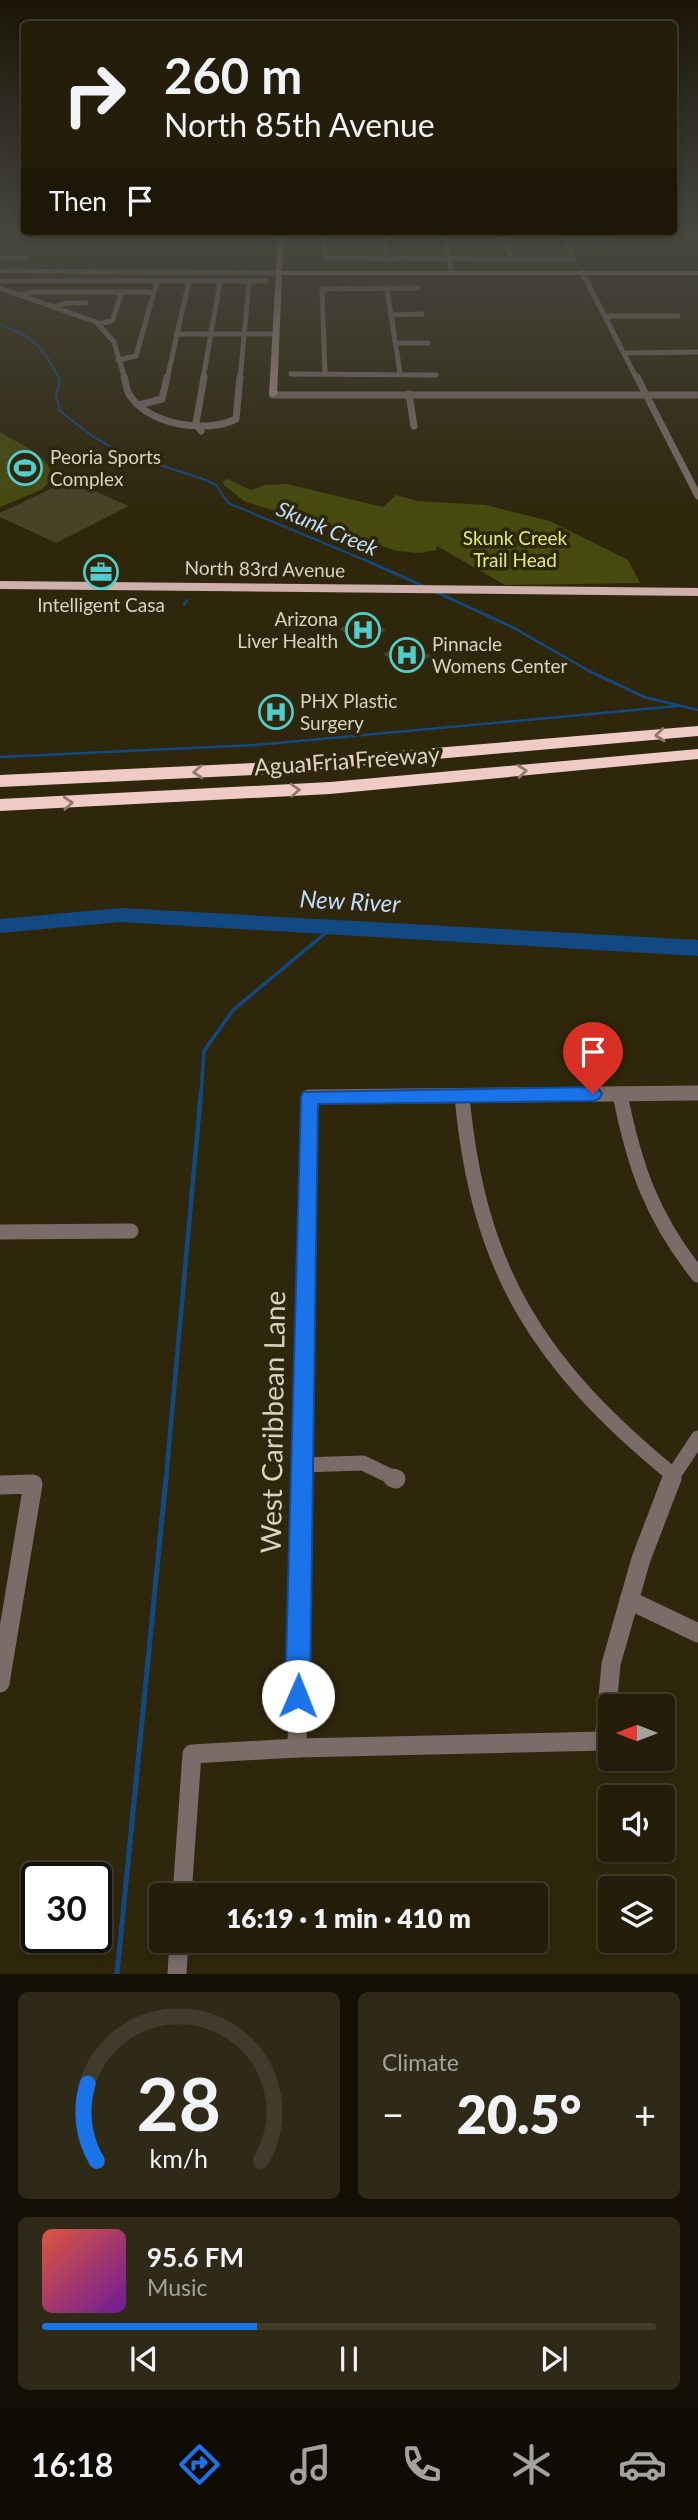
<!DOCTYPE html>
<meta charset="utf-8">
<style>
body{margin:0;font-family:Lato,sans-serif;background:#2f2a17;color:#f1f3f6;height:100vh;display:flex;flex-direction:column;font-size:26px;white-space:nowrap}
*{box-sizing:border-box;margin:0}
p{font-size:23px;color:#a3a29c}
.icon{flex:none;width:38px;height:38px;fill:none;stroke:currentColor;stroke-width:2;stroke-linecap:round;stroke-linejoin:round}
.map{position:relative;height:1974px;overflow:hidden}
.panel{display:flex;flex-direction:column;gap:18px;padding:18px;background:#131005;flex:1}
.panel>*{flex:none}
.top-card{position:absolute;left:21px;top:21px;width:656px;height:214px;border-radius:7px;box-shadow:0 4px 10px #0003,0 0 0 2px #403b2a;background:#231d09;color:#f1f3f6;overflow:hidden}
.needle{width:46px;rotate:270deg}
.buttons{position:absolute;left:598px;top:1694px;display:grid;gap:14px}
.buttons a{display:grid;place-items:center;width:77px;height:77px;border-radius:7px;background:#231d09;box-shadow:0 4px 10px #0003,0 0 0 2px #403b2a;font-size:35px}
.speed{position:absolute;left:21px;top:1862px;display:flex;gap:14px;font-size:35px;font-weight:700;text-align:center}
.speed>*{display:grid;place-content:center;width:91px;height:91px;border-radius:50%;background:#231d09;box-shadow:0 4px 10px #0003,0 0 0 2px #403b2a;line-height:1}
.speed .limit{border:4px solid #111;border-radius:10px;background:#fff;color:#111}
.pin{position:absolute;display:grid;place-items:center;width:60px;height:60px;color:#fff;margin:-72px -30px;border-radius:50% 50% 50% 0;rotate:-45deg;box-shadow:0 0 7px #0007}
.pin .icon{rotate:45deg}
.me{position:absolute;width:77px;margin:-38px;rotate:1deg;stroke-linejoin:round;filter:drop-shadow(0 0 5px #0008)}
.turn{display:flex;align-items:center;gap:24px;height:147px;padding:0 28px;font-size:32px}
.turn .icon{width:91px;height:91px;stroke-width:2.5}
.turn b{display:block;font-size:49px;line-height:60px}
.then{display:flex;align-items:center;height:66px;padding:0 28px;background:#0003;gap:14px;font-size:26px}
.big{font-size:52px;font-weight:800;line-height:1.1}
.panel .card{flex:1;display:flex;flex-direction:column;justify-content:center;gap:10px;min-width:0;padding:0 24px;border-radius:10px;background:#2f2a17}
.panel .dial{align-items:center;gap:0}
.dial svg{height:182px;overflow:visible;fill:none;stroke:#403b2a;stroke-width:7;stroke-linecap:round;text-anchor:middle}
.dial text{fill:#f1f3f6;stroke:none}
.song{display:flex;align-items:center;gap:21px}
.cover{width:84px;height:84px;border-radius:10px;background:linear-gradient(135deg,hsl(10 70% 55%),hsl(280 70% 35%))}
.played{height:7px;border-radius:4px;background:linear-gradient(90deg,#1a73e8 35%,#403b2a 35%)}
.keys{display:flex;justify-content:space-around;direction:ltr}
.heat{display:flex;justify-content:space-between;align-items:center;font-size:38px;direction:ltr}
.panel .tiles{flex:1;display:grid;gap:18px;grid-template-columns:1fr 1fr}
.card:last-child{grid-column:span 2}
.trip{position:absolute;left:149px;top:1883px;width:399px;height:70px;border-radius:7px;background:#231d09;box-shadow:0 4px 10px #0003,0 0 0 2px #403b2a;font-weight:800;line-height:70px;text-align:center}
.tab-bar{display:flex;height:112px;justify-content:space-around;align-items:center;background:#0e0c04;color:#a3a29c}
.tab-bar .icon{width:49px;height:49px}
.tab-bar .selected{color:#1a73e8}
.tab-bar b{font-size:32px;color:#f1f3f6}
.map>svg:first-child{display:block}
</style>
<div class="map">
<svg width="698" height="1974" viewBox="0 0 698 1974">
<rect width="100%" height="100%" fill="#2f270c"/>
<!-- green -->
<g fill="#474b0f">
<path d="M0,432C17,443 53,456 52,479L41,490L0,507Z"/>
<polygon points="227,479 251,490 265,485 287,484 383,507 396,495 417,501 486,505 550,521 628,560 640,583 505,585 437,546 436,550 420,553 397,551 244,501 224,485 223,481"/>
</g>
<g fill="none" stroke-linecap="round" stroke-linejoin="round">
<!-- stream-far4 -->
<path stroke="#134983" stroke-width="2" d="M0,325C34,335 44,349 60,380L56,395L60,411L92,436L123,453L206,480L216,485L228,503L367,561"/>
<!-- stream-far3 -->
<g stroke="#134983" stroke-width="2.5">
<polyline points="363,559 423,586"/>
<polyline points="436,592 514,628 589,671 644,697 698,710"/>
<polyline points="184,605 187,600"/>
<polyline points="0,757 255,745 678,706"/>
</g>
<!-- stream-far2 -->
<polyline stroke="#134983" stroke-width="3.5" points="201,1094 204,1051 233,1010 333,927"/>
<!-- stream-far1 -->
<polyline stroke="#134983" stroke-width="4.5" points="166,1479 201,1092"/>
<!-- stream -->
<polyline stroke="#134983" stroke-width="5" points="117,1974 166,1478"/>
<!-- river -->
<polygon fill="#134983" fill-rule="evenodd" points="121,908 698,940 698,956 121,922 0,933 0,919"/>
</g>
<!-- building -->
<g fill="#4a4227">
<polygon points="69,480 129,506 56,543 0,517 0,513"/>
<polygon points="363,617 386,630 362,643 339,629"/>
<polygon points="407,641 417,648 431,656 407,669 383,654"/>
</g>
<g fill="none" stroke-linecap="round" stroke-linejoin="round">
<!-- street-far4 -->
<g stroke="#7b6c6a" stroke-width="5">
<polyline points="324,237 325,258 574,259 563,237"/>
<polyline points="384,237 387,259"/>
<polyline points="443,237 452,272"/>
<polyline points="503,237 512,259"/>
<polyline points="5,238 39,238"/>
<polyline points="565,239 613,240"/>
<polyline points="0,258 27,258"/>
<polyline points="0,271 279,273"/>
<polyline points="582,272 637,379"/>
<polyline points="0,281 266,281"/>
<polyline points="0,288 96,322 114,342 125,379"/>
<polyline points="387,289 400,373"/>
<polyline points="21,295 34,292 154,292"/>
<polyline points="53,307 67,303 86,303"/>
<polyline points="392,315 422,314"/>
<polyline points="605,316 678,316"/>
<polyline points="98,324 112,321 122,292"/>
<polyline points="176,334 276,334"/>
<polyline points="396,343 428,343"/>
<polyline points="624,353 698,352"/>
<polyline points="118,360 136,356 156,285"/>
<polyline points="291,374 436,375"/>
<polyline points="325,374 322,289 417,288"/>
<polyline points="167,379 189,281"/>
<polyline points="203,379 220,282"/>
<polyline points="240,379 249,283"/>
</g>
<!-- street-far3 -->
<g stroke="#7b6c6a" stroke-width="7">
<path d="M124,377C126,382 126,389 129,394C147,425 206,434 236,419L240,377"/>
<polyline points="637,377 698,496"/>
<polyline points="409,394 414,426"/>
<polyline points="273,395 698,395"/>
<polyline points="139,405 162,399 167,377"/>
<polyline points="201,431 196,423 204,377"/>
</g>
<!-- street-far2 -->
<polyline stroke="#7b6c6a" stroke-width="11" points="603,1094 698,1093"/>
<!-- street-far1 -->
<g stroke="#7b6c6a" stroke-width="15">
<path d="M620,1094C634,1166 652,1217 698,1275"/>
<path d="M462,1096C478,1271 539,1365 673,1475"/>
<polyline points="0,1232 131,1231"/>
<polyline points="302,1465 363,1463 396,1479"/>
<polyline points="302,1479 309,1097 698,1093"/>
<polyline points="671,1479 698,1438"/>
</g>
<!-- street -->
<g stroke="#7b6c6a" stroke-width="19">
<polyline points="393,1478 396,1479"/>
<polyline points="0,1485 33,1484 0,1683"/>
<polyline points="629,1600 698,1633"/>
<polyline points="297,1748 302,1478"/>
<polyline points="182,1895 192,1754 297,1748 604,1741 611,1664 641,1559 672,1478"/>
<polyline points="177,1974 179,1941"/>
</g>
<!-- secondary -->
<polygon fill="#aa928f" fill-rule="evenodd" points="278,237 284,237 282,271 698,271 698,275 282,275 277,395 273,397 269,395"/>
<!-- primary -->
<polygon fill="#cfb0ac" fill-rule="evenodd" points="0,581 698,588 698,596 0,589"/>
<!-- highway -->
<g fill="#f0cbc6" fill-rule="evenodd">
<polygon points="698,726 698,736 254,775 0,787 0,775 254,763"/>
<polygon points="698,749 698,759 330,794 0,811 0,799 330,782"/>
</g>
</g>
<!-- one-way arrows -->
<defs><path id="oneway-chevron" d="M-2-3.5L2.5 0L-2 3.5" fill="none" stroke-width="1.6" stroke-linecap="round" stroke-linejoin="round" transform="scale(1.75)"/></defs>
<g stroke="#907969">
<use href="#oneway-chevron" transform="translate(660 735) rotate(174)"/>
<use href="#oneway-chevron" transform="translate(522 771) rotate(-5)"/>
<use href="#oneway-chevron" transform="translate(198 772) rotate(177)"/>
<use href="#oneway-chevron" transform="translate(295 790) rotate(-3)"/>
<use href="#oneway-chevron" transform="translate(68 803) rotate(-3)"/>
</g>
<!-- sky -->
<linearGradient id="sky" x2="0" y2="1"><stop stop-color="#1a1507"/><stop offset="0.46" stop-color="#474740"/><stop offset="1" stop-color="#474740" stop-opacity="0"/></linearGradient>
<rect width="698" height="513" fill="url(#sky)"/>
<!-- route -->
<polygon fill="#1a73e8" stroke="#114b97" stroke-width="2" points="593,1087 599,1089 602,1094 599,1099 593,1101 318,1104 310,1696 307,1705 298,1709 289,1705 285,1696 301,1097 303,1092"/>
<!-- icons -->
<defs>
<g id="stadium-ring" transform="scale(1.75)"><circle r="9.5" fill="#2f270c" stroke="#52cdcd" stroke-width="1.5"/><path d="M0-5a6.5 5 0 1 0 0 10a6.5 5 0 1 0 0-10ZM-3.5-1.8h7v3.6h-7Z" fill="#52cdcd"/></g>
<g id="office-ring" transform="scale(1.75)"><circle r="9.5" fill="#2f270c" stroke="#52cdcd" stroke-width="1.5"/><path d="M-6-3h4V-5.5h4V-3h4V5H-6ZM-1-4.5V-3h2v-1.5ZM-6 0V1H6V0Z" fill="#52cdcd"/></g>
<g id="hospital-ring" transform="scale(1.75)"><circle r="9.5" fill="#2f270c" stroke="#52cdcd" stroke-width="1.5"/><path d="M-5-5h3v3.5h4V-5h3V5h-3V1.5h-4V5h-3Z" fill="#52cdcd"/></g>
</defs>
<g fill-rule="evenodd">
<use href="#stadium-ring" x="25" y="468"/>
<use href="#office-ring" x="101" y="572"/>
<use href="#hospital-ring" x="363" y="630"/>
<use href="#hospital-ring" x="407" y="655"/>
<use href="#hospital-ring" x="276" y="712"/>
</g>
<g text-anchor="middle" stroke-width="7" stroke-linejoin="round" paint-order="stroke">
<!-- far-poi labels -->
<g font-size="19" fill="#d7d3c3" stroke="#2f270c" text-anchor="start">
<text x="50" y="464">Peoria Sports<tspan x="50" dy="22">Complex</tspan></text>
<text x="101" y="612" text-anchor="middle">Intelligent Casa</text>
<text x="338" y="626" text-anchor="end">Arizona<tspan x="338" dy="22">Liver Health</tspan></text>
<text x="432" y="651">Pinnacle<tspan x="432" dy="22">Womens Center</tspan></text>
<text x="300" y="708">PHX Plastic<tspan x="300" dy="22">Surgery</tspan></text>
</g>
<!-- far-park labels -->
<g font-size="19" fill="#e0ea74" stroke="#2f270c">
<text x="515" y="545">Skunk Creek<tspan x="515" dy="22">Trail Head</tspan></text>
</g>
<!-- far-street labels -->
<g font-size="19" fill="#d7d3c3" stroke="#2f270c">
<text transform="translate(265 569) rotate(1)" y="7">North 83rd Avenue</text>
</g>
<!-- far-water labels -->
<g font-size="21" font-style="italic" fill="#c0dcff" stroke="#2f270c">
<text transform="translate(327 529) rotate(23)" y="7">Skunk Creek</text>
</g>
<!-- street labels -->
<g font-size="23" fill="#d7d3c3" stroke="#2f270c">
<text transform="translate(347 761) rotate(-4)" y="8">Agua Fria Freeway</text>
</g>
<!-- water labels -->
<g font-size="24" font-style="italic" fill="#c0dcff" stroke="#2f270c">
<text transform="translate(350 902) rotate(3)" y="8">New River</text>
</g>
<!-- near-street labels -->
<g font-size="28" fill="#d7d3c3" stroke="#2f270c">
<text transform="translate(273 1422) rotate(-89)" y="10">West Caribbean Lane</text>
</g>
</g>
</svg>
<div class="buttons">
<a><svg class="needle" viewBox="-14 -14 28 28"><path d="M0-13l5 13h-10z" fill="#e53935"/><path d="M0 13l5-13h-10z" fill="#a3a29c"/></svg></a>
<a><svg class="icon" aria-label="sound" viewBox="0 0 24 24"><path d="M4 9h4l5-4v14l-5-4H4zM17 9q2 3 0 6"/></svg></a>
<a><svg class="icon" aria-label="layers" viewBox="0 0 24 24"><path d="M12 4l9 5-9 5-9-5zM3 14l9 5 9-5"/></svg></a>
</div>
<div class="speed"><div class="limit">30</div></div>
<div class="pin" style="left:593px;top:1094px;background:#d93025"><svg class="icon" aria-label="arrive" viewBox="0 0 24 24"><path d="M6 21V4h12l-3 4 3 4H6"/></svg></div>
<svg class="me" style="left:298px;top:1696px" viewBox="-20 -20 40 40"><circle r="19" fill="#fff"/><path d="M0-13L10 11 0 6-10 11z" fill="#1a73e8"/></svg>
<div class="trip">16:19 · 1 min · 410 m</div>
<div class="top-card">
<div class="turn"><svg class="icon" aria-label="right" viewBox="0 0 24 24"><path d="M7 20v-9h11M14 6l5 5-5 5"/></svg><div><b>260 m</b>North 85th Avenue</div></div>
<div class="then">Then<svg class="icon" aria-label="arrive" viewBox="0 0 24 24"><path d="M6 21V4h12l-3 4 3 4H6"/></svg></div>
</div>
</div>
<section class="panel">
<div class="tiles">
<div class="card dial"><svg viewBox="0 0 100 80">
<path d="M14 69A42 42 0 1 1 86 69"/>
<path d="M14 69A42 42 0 0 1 10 35" stroke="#1a73e8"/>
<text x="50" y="56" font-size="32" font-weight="700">28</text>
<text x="50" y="72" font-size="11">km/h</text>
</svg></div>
<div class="card"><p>Climate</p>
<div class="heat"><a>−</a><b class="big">20.5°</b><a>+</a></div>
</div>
<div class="card">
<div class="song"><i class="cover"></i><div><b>95.6 FM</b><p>Music</p></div></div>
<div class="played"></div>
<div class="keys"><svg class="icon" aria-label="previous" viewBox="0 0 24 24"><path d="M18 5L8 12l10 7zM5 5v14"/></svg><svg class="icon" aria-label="pause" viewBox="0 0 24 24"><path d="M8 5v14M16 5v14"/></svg><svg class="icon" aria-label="next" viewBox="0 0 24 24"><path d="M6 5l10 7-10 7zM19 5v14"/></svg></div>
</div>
</div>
</section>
<nav class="tab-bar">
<b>16:18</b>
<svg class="icon selected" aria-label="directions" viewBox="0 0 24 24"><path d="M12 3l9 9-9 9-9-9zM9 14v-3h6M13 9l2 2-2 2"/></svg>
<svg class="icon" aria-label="music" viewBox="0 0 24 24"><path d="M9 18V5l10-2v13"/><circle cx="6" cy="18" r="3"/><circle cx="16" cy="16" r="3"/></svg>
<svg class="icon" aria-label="phone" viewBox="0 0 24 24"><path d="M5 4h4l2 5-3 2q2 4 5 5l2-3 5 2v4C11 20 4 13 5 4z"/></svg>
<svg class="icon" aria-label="climate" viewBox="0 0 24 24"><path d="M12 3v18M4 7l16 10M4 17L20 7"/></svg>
<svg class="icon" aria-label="car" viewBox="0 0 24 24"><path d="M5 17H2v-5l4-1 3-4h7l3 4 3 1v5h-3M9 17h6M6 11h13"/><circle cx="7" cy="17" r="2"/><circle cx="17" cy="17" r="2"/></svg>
</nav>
